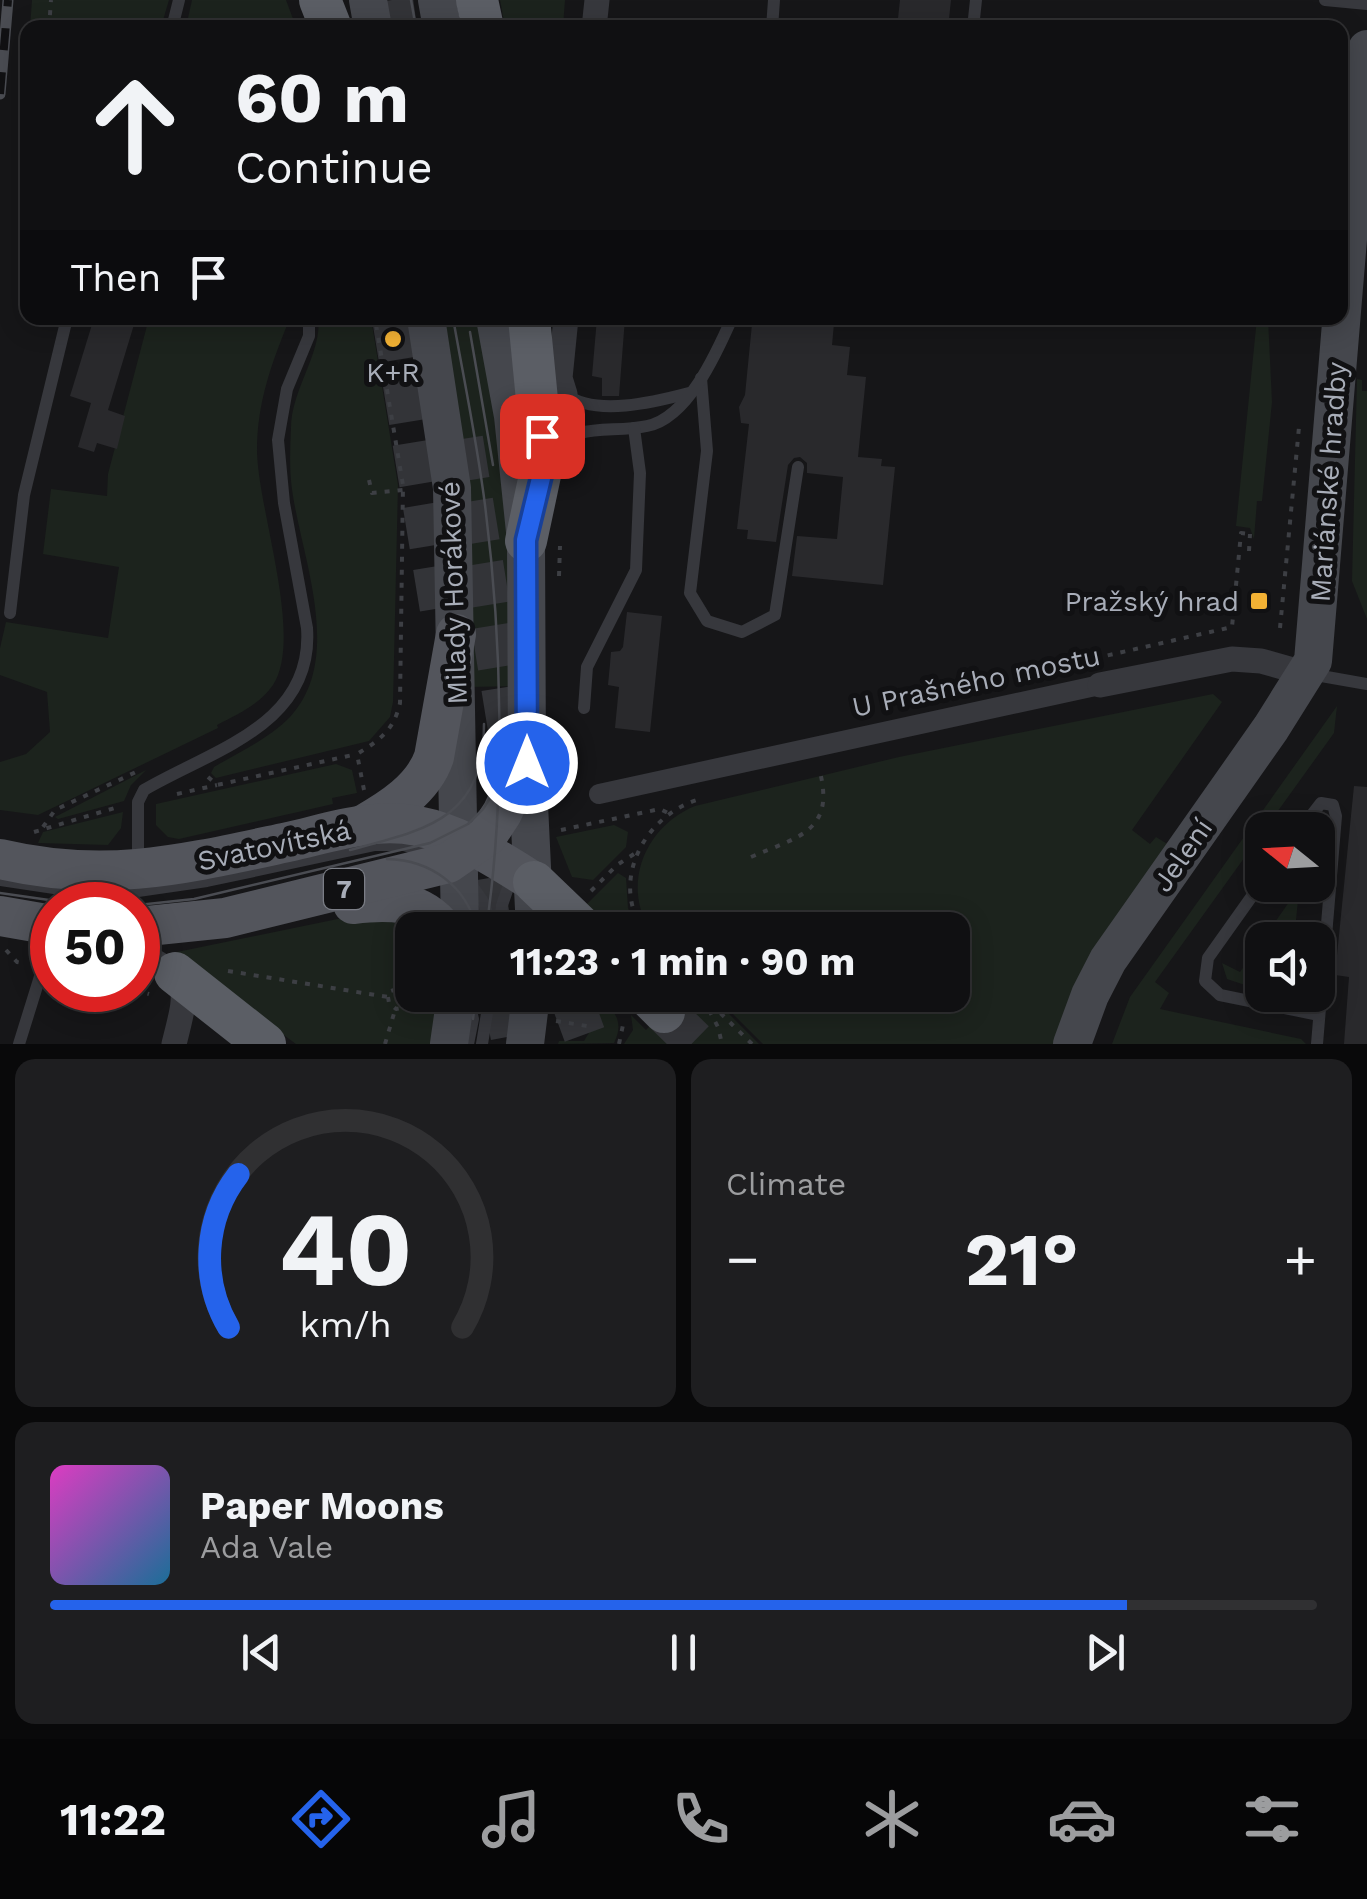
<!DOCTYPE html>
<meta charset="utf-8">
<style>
body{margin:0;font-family:"Work Sans",sans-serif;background:#1e1e20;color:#f1f3f6;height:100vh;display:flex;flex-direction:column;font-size:38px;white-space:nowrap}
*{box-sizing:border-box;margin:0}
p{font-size:32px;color:#9c9d9f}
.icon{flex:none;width:55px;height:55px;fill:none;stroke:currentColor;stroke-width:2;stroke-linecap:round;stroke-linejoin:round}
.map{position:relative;height:1044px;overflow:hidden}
.details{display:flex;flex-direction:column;gap:15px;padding:15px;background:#09090a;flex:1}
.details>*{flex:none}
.top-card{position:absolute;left:20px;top:20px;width:1328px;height:305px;border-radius:20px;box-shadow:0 5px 25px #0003,0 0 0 2px #303032;background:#101012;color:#f1f3f6;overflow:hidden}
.needle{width:65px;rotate:288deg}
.buttons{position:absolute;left:1245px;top:812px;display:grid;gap:20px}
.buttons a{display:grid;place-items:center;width:90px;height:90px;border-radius:20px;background:#101012;box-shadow:0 5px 25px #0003,0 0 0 2px #303032;font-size:50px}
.speed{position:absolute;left:30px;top:882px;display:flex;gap:20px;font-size:50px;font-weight:700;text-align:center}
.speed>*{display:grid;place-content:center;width:130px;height:130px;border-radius:50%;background:#101012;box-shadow:0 5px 25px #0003,0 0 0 2px #303032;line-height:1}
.speed .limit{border:15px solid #d22;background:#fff;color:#111}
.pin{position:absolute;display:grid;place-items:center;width:85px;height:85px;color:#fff;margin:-42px;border-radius:20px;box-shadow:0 5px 15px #0006}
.me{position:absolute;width:110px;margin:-55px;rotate:0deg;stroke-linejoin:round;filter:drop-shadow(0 0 8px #0008)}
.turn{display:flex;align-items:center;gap:35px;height:210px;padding:0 50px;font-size:45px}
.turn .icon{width:130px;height:130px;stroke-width:2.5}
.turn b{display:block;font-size:70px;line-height:85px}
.then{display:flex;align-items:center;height:95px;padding:0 50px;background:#0003;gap:20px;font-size:38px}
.big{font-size:75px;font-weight:700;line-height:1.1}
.details .tile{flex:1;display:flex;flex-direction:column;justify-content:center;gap:15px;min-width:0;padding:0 35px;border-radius:20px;background:#1e1e20}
.details .dial{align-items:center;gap:0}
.dial svg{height:260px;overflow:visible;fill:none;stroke:#303032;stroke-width:7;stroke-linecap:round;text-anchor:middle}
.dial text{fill:#f1f3f6;stroke:none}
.song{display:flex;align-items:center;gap:30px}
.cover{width:120px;height:120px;border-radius:15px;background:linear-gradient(135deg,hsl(310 70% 55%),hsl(200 70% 35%))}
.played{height:10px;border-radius:5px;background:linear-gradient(90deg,#2563eb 85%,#303032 85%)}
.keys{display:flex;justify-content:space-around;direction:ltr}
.heat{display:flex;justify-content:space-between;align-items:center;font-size:55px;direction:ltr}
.details .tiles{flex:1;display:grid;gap:15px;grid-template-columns:1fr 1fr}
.tile:last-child{grid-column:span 2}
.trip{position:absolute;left:395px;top:912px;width:575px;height:100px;border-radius:20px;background:#101012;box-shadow:0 5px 25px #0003,0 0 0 2px #303032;font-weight:700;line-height:100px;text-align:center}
.tabs{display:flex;height:160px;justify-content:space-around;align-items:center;background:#060607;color:#9c9d9f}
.tabs .icon{width:70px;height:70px}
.tabs .on{color:#2563eb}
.tabs b{font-size:45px;color:#f1f3f6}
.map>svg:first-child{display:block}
</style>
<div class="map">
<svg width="1367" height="1044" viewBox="0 0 1367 1044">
<rect width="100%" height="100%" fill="#161618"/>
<!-- green -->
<g fill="#1c231d">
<polygon points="32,0 169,0 161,27 30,27"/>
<polygon points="192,0 286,0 296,27 186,27"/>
<polygon points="500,0 565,0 563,27 505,27"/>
<path d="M149,318H290C272,362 257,402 257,451C258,510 304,638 273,685C259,705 238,714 217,725L218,728L38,815L0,810V762L26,754L50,732L47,692L0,675V648L6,622L108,638L119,567L43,554L51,489L107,496L108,474Z"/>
<path d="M318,318H371L398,485L393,702L390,717L369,741L216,778L211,773L214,767C239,752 270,738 290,717C343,660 304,564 293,496C289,474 290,451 291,428C291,390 323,351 318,318Z"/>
<polygon points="438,318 481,318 499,420 517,686 468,687"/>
<polygon points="1257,318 1268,318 1272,402 1262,501 1257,501 1254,539 1250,528 1236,526"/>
<polygon points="1357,379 1362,380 1362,391 1367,391 1367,619 1352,581"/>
<path d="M1213,694L1222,702L1132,830L1150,844L1156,837L1169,845L1055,1044H763L714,995H952V930H672L674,923L669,930H650C621,883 646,826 695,806L899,757Z"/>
<polygon points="1337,706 1334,733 1155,982 1169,993 1160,1009 1301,1039 1306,1044 1112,1044 1130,997"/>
<polygon points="336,764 352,770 357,793 332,798 333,804 179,839 168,837 156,825 156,804"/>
<polygon points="146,770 131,785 124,801 58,819 55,817"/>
<polygon points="123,812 121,828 108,845 38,843 43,832"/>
<polygon points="614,825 628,832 626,847 593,880 572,877 556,837"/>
<polygon points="618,873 626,878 628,908 636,930 614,930 587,904"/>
<polygon points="1301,885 1309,885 1308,899 1298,900 1294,940 1262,940 1262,969 1250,967 1245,985 1227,979 1222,963 1240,972"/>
<polygon points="357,915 430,930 412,930 412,995 439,995 431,1044 296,1044 172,953"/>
<path d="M563,995H599C614,1011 625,1021 614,1043L558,1044L559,1041H584L593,1026L588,1013L561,1006Z"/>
<polygon points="680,995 710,995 759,1044 624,1044 633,1030 631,1015 646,1030"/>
</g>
<!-- building -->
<g fill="#29292c">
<polygon points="900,0 951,0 948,28 897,28"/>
<polygon points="94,318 136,318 108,410 125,416 117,449 97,443 94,452 78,447 91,403 70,396"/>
<polygon points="597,318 625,318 619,396 602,396 602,378 592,376"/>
<polygon points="779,318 834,323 832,345 850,347 847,375 866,377 858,457 882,459 881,466 895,467 883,585 792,576 797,536 837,539 843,477 807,473 807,463 800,457 794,458 788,465 776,542 747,539 748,530 737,529 749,424 741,423 739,407 745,395 752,324 779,327"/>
<polygon points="627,612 662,616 650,732 615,728 619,687 608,685 610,664 611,652 620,651 623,647"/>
<polygon points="1354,786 1367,787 1367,1044 1344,1044 1349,977 1335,975"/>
</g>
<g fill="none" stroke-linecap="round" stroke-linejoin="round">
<!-- trunk-tunnel -->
<g stroke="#333438" stroke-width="42" stroke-dasharray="42 21" stroke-linecap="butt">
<polyline points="392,0 396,28"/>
<polyline points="393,318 444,628"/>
<polyline points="462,439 517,779"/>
<polyline points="472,817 491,930"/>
<polyline points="504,995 513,1044"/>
<polyline points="570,995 588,1044"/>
<polyline points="664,1012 697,1044"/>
</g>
<!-- path -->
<g stroke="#3d3f44" stroke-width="4" stroke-dasharray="5 8" stroke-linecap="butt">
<polyline points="49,28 51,0"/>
<polyline points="369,480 372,493 403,490"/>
<polyline points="1249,551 1250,534"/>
<polyline points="559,576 560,546"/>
<polyline points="1280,628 1299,427"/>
<polyline points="1057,667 1232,627 1241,533 1250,534"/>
<polyline points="208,777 217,785 357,754"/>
<path d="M364,790L357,754C380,740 394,730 400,703L403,485L375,318"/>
<polyline points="177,794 217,785"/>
<polyline points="43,827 55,810 136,772"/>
<polyline points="561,830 660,809 668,813"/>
<polyline points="34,832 118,807"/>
<path d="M751,857C797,837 835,832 820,772"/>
<polyline points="591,891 617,865 637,852"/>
<path d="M643,930C610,880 645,816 697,800"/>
<polyline points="396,934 400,988 407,994 408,1000"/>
<polyline points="6,950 17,962 26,964"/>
<polyline points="228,971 388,997 391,991 400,988"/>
<polyline points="135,990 149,994"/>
<polyline points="607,995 614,1003"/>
<polyline points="702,995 752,1044"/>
<polyline points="388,997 389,1003 396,1009 402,1008 408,1000 426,1003"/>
<polyline points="703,999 718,1027 722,1044"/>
<polyline points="556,1021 587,1026"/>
<polyline points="385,1044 395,1010"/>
<polyline points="619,1044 624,1020"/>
</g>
<!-- service -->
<g stroke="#37383d" stroke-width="12">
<polyline points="1325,0 1367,4"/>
<polyline points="172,28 179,0"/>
<polyline points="772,28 774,0"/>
<polyline points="973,28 976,0"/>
<polyline points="701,378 707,451 690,593 707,621 742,632 775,615 798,467"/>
<path d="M565,394C595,417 655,402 689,393"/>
<path d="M551,452C578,421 610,434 647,426C688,418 717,352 732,318"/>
<polyline points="10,613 24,495 67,318"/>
<polyline points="1310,674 1367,684"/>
<polyline points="584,708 587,667 636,570 640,473 634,428"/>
<polyline points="1300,830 1321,803 1333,805 1336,816 1317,1044"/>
<path d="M138,864V802L144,790C212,750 314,725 307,628L284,503L278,440L287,389L309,336V318"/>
<polyline points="0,880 74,891 138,891 207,881 375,845 404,845 435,855"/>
<polyline points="1262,882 1208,958 1205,981 1220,995 1319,1015"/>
<polyline points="470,883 484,903 492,930"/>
<polyline points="499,930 502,905 513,873"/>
<polyline points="19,1044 52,938"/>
<polyline points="468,1044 473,1019 469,1002"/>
<polyline points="482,1044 490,995"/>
</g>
<!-- pedestrian -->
<polyline stroke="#37383d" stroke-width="20" points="599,794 1100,685"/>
<!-- minor -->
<g stroke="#37383d" stroke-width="25">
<polyline points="594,28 597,0"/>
<polyline points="565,394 560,378 566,318"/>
<polyline points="1100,685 1232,659 1261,661 1307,674"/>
<path d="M138,953C193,979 188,988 174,1044"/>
</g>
<!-- secondary -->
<g stroke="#45474d" stroke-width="38">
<polyline points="368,0 373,28"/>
<polyline points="437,0 442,28"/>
<polyline points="426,318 452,488 460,930"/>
<polyline points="495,318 513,416 526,541 527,763 535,930"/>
<polyline points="449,1044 456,995"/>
<polyline points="525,1044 531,995"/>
<polyline points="1072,1044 1090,995 1108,960 1271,728 1313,661 1350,215 1367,49"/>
</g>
<!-- primary -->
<g stroke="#53555c" stroke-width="40">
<path d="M363,825C391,809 423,789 434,757L456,634"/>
<path d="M0,859C106,884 185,864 288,842C329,833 374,817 417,826C460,834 497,859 534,882"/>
<path d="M353,904C389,900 420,899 444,930"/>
<polyline points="0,916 52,925"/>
<polyline points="138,927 225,918 448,863 487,836 502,813 516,783 527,730"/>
</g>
<!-- trunk -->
<g stroke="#5b5e65" stroke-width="42">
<polyline points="320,0 331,28"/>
<polyline points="477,0 483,28"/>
<polyline points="526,541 543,461 529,318"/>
<polyline points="534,882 584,930"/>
<polyline points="175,973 265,1044"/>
<polyline points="647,995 664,1012"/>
</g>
<!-- tram -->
<g stroke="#4a4c52" stroke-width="2.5">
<polyline points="411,0 416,28"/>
<path d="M453,318C464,380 477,442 485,505C502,638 506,798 486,930"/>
<polyline points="470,332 493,465"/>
<path d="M350,850C428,829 484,819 484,724"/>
<path d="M387,859C431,860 467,886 477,930"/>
<polyline points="0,893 84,905"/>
<polyline points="138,905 194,899 430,843 468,824 483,809 497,787"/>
<polyline points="473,1019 476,995"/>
</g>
<!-- rail casing -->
<g stroke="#4a4c52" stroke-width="11">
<polyline id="rail" points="0,94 8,0"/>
</g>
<!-- rail -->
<use href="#rail" stroke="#111113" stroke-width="8" stroke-dasharray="22" stroke-linecap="butt"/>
</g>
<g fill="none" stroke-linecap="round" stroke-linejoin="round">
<!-- route casing -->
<g stroke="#184099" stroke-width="25">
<polyline id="route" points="527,763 526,540 542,474 542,436"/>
</g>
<!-- route -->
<use href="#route" stroke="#2563eb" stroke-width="18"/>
</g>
<!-- markers -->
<g fill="#f2b134" stroke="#111113" stroke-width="4">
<circle cx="393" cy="339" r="10"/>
<rect x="1249" y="591" width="20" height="20" rx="5"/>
</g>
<g text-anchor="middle" stroke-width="10" stroke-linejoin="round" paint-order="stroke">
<!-- shield labels -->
<rect fill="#111113" stroke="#7b7e86" stroke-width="2.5" x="324" y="869" width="40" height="40" rx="8"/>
<g font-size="25" font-weight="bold" fill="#a8adb8">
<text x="344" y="898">7</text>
</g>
<!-- poi labels -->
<g font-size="28" fill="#a8adb8" stroke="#111113">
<text x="393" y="382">K+R</text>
<text x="1239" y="611" text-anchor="end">Pražský hrad</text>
</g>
<!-- street labels -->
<g font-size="28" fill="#a8adb8" stroke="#111113">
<text transform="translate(1328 482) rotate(-86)" y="10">Mariánské hradby</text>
<text transform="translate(453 593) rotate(-92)" y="10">Milady Horákové</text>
<text transform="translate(976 681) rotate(-12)" y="10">U Prašného mostu</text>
<text transform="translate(274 845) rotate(-12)" y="10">Svatovítská</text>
<text transform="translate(1182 855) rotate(-55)" y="10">Jelení</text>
</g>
</g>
</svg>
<div class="buttons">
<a><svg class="needle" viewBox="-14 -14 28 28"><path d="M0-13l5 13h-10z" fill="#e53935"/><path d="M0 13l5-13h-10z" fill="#9c9d9f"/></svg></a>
<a><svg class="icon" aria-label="sound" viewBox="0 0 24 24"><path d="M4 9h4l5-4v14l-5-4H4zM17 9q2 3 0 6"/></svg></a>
</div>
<div class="speed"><div class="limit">50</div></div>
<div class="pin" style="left:542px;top:436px;background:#d93025"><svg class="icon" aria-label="arrive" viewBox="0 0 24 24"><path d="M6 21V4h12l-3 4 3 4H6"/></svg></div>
<svg class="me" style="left:527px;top:763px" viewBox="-20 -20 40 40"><circle r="17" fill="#2563eb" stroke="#fff" stroke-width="3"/><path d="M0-11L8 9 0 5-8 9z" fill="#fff"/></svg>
<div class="trip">11:23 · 1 min · 90 m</div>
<div class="top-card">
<div class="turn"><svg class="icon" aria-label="ahead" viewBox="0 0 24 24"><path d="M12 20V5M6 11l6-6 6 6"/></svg><div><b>60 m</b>Continue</div></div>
<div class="then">Then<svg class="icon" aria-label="arrive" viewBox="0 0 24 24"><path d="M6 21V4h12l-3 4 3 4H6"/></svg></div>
</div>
</div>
<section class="details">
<div class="tiles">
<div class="tile dial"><svg viewBox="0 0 100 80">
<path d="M14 69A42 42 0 1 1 86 69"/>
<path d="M14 69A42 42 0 0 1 17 22" stroke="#2563eb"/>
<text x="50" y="56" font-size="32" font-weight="700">40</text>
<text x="50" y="72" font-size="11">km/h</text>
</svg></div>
<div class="tile"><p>Climate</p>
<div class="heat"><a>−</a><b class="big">21°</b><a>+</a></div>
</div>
<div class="tile">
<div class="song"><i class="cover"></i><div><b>Paper Moons</b><p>Ada Vale</p></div></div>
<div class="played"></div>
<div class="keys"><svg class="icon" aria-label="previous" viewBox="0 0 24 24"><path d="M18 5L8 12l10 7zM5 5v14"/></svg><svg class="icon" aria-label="pause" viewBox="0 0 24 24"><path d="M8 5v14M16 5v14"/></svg><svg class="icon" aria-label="next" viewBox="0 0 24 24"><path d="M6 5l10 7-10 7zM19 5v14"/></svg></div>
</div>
</div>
</section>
<nav class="tabs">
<b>11:22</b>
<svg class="icon on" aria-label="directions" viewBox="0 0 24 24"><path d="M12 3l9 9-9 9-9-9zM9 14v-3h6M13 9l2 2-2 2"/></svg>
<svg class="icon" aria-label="music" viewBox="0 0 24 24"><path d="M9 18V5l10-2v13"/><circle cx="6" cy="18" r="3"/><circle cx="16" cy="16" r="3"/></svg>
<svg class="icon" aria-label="phone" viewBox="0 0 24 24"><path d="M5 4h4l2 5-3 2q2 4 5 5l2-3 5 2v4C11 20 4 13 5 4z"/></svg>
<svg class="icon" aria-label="climate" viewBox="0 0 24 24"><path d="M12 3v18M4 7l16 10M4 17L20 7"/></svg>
<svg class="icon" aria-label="car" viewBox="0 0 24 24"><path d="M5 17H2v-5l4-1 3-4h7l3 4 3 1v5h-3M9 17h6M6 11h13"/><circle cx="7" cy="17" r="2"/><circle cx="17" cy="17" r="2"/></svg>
<svg class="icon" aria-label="filters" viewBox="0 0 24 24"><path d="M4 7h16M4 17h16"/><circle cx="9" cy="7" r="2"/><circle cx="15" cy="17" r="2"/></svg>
</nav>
